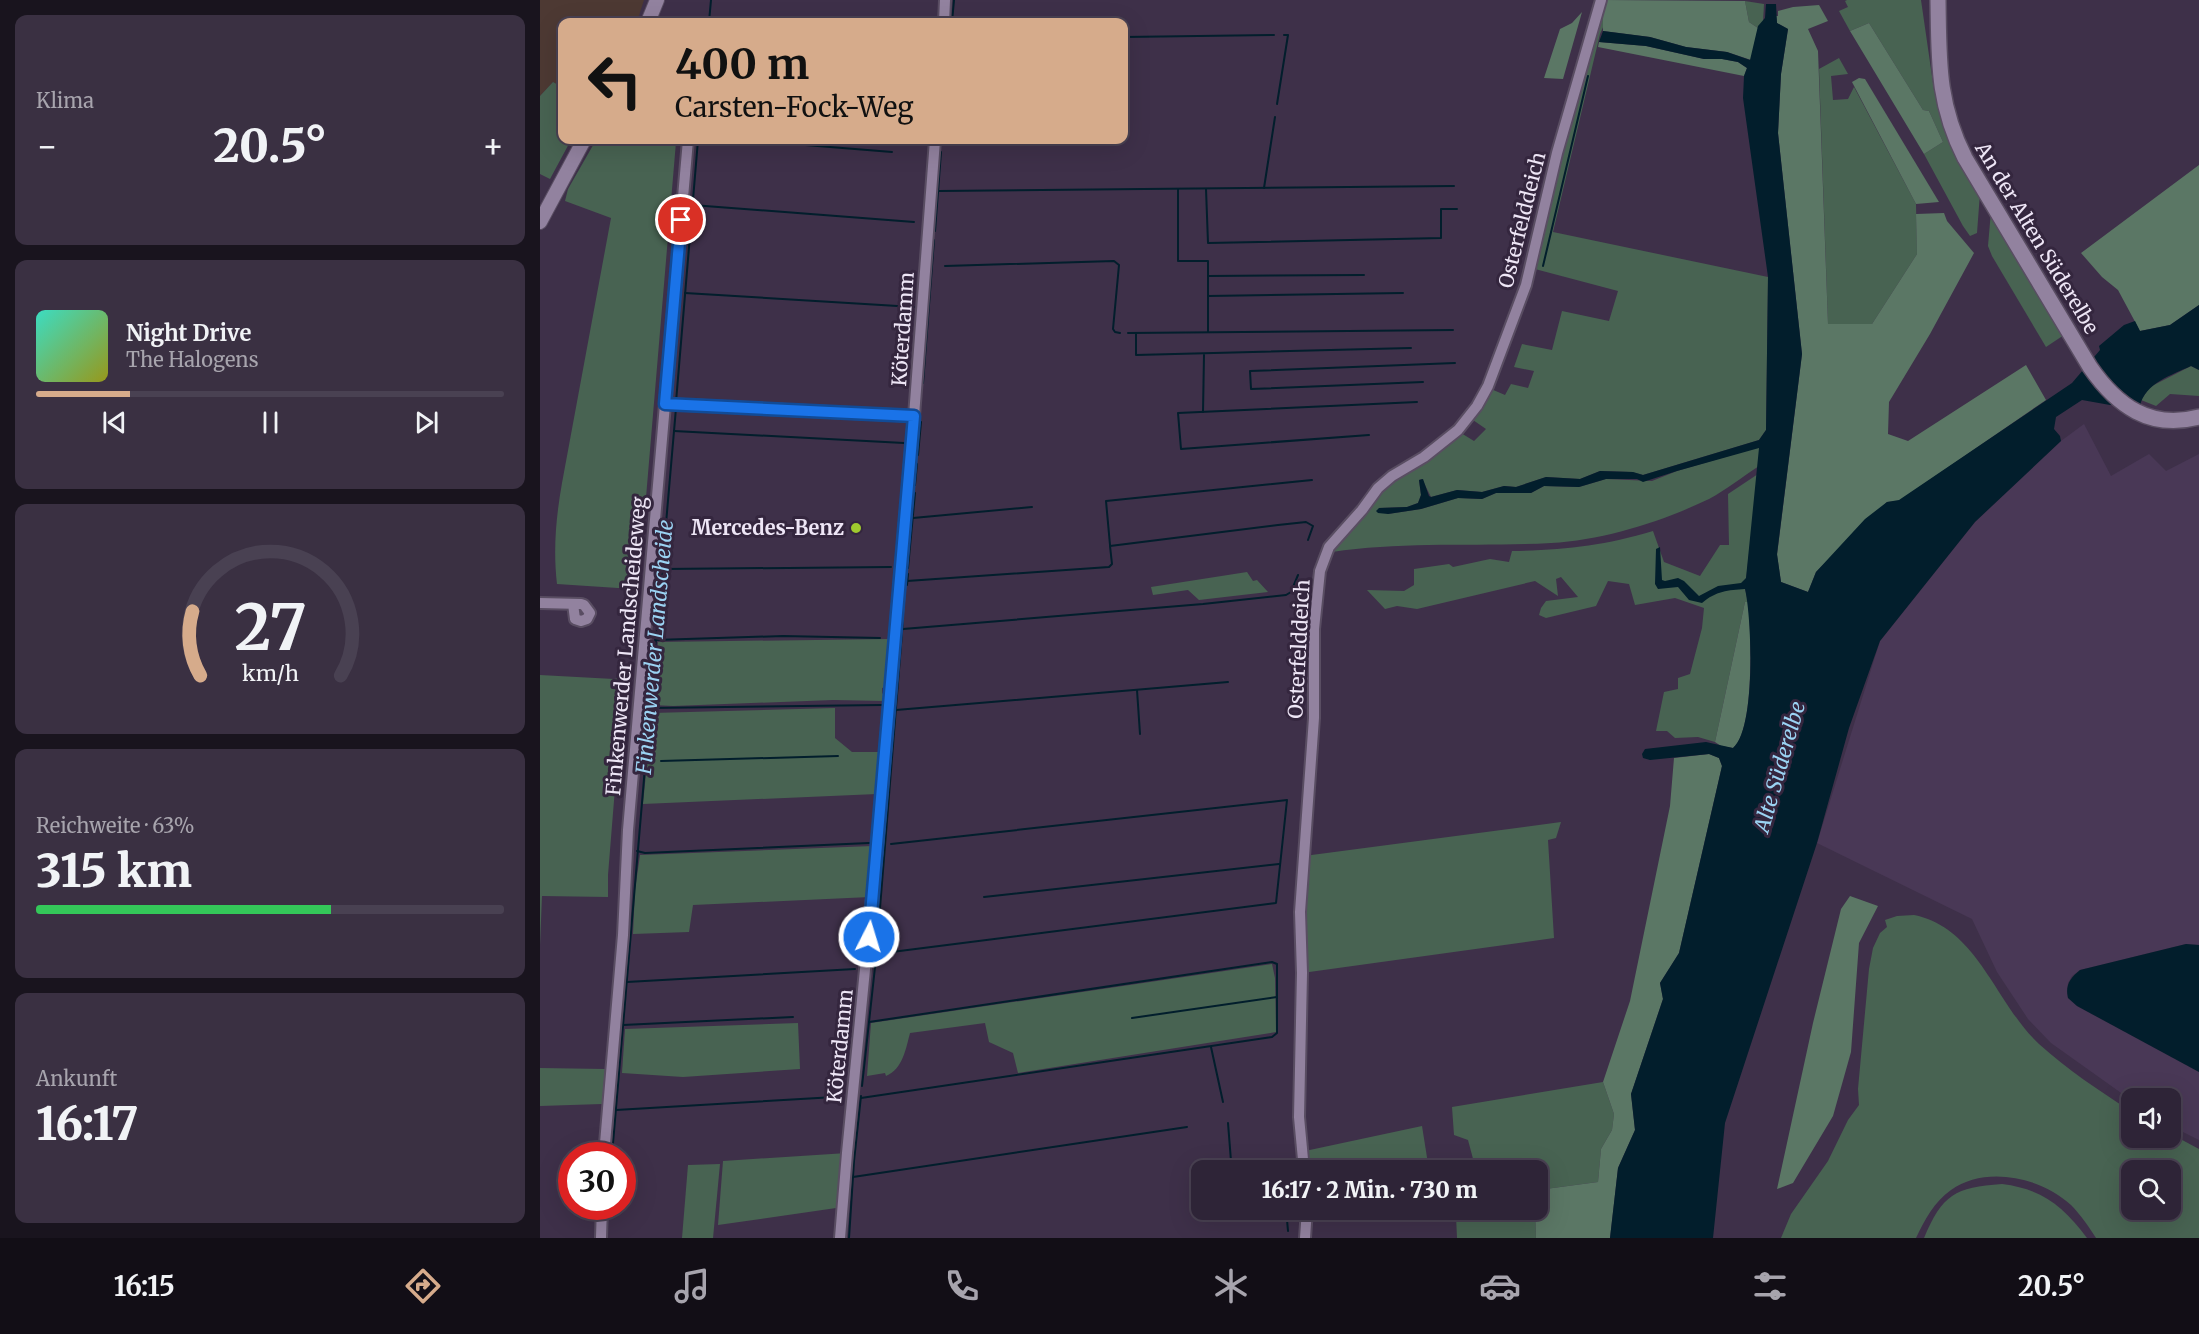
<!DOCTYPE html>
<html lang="de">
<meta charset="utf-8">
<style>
body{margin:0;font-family:Merriweather,serif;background:#3a3042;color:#f1f3f6;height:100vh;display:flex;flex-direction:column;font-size:22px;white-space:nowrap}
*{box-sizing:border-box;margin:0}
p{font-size:20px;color:#a7a4ad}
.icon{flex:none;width:33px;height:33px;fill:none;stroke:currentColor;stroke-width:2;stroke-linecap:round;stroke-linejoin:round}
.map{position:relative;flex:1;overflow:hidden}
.details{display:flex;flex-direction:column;gap:15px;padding:15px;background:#19141e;width:540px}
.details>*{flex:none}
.hud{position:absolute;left:18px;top:18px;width:570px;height:126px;border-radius:12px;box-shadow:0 6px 24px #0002,0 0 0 2px #494152;background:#d6ab8b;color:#111;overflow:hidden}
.tools{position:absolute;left:1581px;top:1088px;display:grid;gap:12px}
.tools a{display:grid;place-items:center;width:60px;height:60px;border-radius:12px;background:#2e2437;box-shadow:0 6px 24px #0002,0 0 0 2px #494152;font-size:30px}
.speed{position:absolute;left:18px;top:1142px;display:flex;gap:12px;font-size:30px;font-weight:700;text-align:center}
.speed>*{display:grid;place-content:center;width:78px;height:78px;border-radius:50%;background:#2e2437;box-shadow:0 6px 24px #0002,0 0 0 2px #494152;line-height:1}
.speed .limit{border:9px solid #d22;background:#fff;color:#111}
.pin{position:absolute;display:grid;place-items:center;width:51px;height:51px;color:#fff;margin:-26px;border:3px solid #fff;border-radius:50%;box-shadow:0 2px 6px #0007}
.me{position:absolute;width:66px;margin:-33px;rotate:5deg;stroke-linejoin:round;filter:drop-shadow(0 0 4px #0008)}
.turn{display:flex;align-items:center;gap:21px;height:126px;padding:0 18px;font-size:27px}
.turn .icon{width:78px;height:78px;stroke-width:2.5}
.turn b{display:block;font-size:42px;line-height:51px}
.big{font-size:45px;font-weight:800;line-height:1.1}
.details .card{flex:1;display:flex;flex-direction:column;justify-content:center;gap:9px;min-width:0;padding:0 21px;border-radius:12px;background:#3a3042}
.details .dial{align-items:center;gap:0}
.dial svg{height:156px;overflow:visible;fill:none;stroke:#494152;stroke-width:7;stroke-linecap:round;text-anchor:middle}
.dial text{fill:#f1f3f6;stroke:none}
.song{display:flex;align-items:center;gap:18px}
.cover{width:72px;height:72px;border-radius:9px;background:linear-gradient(135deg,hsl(170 70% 55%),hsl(60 70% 35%))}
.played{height:6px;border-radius:3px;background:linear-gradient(90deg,#d6ab8b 20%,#494152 20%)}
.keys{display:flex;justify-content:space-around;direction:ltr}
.heat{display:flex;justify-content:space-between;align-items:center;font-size:33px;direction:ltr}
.charge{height:9px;border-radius:4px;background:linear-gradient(90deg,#34c759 63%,#494152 0)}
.trip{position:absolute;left:651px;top:1160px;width:357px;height:60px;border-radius:12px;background:#2e2437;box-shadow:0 6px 24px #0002,0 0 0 2px #494152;font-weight:800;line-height:60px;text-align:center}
.dock{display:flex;height:96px;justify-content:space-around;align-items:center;background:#120e16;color:#a7a4ad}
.dock .icon{width:42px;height:42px}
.dock .current{color:#d6ab8b}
.dock b{font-size:27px;color:#f1f3f6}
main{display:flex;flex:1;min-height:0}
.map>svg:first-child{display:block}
</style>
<main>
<section class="details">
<div class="card"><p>Klima</p>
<div class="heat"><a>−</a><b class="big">20.5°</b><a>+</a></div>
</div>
<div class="card">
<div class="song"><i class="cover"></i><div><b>Night Drive</b><p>The Halogens</p></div></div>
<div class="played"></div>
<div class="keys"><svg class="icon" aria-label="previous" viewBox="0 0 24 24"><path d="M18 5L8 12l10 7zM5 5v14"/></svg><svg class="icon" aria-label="pause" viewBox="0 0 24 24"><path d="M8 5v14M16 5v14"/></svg><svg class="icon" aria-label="next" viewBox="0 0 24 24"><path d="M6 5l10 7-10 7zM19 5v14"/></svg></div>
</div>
<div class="card dial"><svg viewBox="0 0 100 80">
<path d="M14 69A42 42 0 1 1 86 69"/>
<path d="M14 69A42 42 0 0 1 10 36" stroke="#d6ab8b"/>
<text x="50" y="56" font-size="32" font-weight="700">27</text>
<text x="50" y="72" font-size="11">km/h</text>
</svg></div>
<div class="card"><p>Reichweite · 63%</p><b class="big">315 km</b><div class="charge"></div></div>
<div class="card"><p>Ankunft</p><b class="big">16:17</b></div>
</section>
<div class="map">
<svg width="1659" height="1238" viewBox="0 0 1659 1238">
<rect width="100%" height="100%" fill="#3e3049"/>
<!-- built -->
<polygon fill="#493856" points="1544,424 1571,476 1609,454 1626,471 1659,454 1659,945 1646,944 1540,970 1532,976 1528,983 1527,993 1528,998 1537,1006 1659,1072 1659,1140 1631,1126 1630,1098 1592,1098 1591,1100 1511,1043 1488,1019 1457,972 1432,919 1277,843 1340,641 1435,522 1521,441"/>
<!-- education -->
<polygon fill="#4d3933" points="0,0 104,0 97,22 22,22 22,87 13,82 0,96"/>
<!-- green -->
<g fill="#486352" fill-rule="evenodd">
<polygon points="1307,0 1381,0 1394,90 1402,118 1440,193 1437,233 1430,236 1423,226 1384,154 1403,142 1389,111 1383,110 1329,23 1310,31 1299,11 1308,7 1305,1"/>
<polygon points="1205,1 1224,4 1223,22 1218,28 1209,22"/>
<path d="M1063,9L1064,25L1060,34L1013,232L1228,277L1226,430L1219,440L1103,475L1092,472L1060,471L1040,479L1006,477L976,487L964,486L942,492L917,490L891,497L882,479L879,480L881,495L878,503L867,507L839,508L848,514L881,509L918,498L942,499L956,493H991L1004,486L1039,487L1066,479L1112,481L1137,471L1219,447V466C1202,477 1186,490 1169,499C1121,522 1064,540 1011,543C938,547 864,541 792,552L807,532L827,512L845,486L921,433L934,441L946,429L933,420L951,389L965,395L971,384L988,388L994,371L974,367L982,344L1012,350L1022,311L1069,321L1078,291L995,269L1020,153Z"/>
<polygon points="1299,58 1308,74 1291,76 1293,100 1308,99 1314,87 1376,204 1377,254 1332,324 1288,324 1279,69"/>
<polygon points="13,82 22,87 22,140 31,140 10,179 0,174 0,96"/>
<path d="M56,140H136V142L102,545L94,573L93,589L17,584C13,550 16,517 22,483L71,218L25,201L28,189Z"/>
<polygon points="1451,211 1524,335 1506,347 1452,256 1448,246"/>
<polygon points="1651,366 1659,370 1659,396 1630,394 1616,406 1601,400 1610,387"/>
<path d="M1218,474L1205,589L1208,602H1205L1175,742L1158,737L1135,738L1127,731H1116L1124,692L1138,689V678L1150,674L1162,628L1164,608L1135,598L1095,605L1089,584L1068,581L1056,606L1006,618L999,615L1001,608L1006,601L1038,597L1021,577L1016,579L1018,596L995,581L877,609L857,606L845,609L827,590L864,591L874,585V569L909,564L913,567L950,559L969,562L972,551C1024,550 1063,546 1113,531L1124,562L1160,576L1180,545H1189L1188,494Z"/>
<polygon points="707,572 713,581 717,580 728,592 659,600 648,590 613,595 611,587"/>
<polygon points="349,639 346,687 342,688 342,693 345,696 345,701 293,700 133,706 113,705 118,642"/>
<polygon points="0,675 74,679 84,677 68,875 68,897 2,896 0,945"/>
<polygon points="295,708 295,738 312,752 340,752 337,794 103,804 112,713"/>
<polygon points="1021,822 1016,838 1008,840 1014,938 762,973 764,856"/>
<polygon points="333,846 330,897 153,905 149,932 93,934 95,890 100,855"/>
<path d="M1374,915C1438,928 1455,1003 1499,1044C1527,1069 1559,1091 1591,1111L1592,1137H1630L1631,1134L1659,1149V1238H1556C1549,1227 1540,1214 1531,1205C1501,1177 1445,1165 1411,1190C1394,1202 1385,1219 1376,1238H1241L1251,1214L1288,1161L1308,1120L1319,1105L1318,1089L1329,969L1333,948L1340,933L1347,927L1345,920L1357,916ZM1592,1170H1630V1209H1592Z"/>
<path d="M732,964L735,978L736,1032L478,1073L473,1053L449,1042L445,1023L370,1033C366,1048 363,1069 346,1076L345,1073L327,1076L331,1023Z"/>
<polygon points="258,1023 260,1069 143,1077 82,1073 85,1029"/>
<polygon points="0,1068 65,1069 62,1104 0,1106"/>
<polygon points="1063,1082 1074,1114 1072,1130 1061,1149 1058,1182 998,1190 998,1170 936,1170 928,1140 914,1135 912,1107"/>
<polygon points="882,1126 889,1170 767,1170 765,1151"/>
<polygon points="307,1153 303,1207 178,1225 183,1161"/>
<polygon points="180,1164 173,1238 142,1238 148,1165"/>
<path d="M1462,1184C1502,1189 1523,1206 1547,1238H1384C1402,1195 1415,1187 1462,1184Z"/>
<polygon points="945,1209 995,1209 996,1238 917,1238 916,1216 946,1214"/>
</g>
<!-- forest -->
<g fill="#5b7765">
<polygon points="1066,0 1205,1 1209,22 1218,28 1211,60 1187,52 1146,47 1110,37 1063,31 1063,9"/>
<polygon points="1279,5 1288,21 1268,29 1278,51 1288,324 1332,324 1377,254 1376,214 1404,213 1407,221 1434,253 1390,334 1349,402 1348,434 1368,441 1486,365 1506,400 1359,501 1347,502 1276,572 1268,592 1241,582 1237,555 1262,354 1238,133 1241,74 1248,29 1237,23 1236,16 1238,16 1238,11 1253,7"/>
<polygon points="1042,12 1023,79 1004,78 1020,29 1032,23"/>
<polygon points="1329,23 1383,110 1389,111 1403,142 1384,154 1310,31"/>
<polygon points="1059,42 1106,46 1164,59 1182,59 1198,62 1207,68 1204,76 1058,47"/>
<polygon points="1319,78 1325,79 1399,202 1376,204 1312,82"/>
<polygon points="1659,165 1659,305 1630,325 1600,331 1578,290 1562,277 1541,253"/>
<path d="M1205,602H1208C1211,630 1215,730 1193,748L1181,746L1175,742Z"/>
<polygon points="1169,754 1179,758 1182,766 1139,953 1120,983 1123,999 1091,1094 1095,1130 1078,1168 1070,1238 996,1238 995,1209 998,1209 998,1190 1058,1182 1061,1149 1072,1130 1074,1114 1063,1082 1090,1001 1130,806 1134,758"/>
<polygon points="1310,896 1338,906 1319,943 1311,1052 1293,1116 1253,1183 1237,1189 1273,1023 1301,909"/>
</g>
<!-- water -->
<g fill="#021e2c">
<path d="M1226,4H1236L1237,23L1248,29L1241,74L1238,133L1262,354L1237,554L1241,582L1268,592L1276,572L1325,519L1347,502L1359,500L1532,383L1560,350L1559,346L1584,325L1595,321L1600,331L1630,325L1659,305V370L1651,366C1632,375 1605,383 1600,406L1570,405L1542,400L1516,417L1514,429L1520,436L1521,441L1435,522L1340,641L1309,728L1277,843L1185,1123L1173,1238H1070L1078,1168L1095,1130L1091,1094L1123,999L1120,983L1139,953L1182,766L1179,758L1169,754L1110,760L1103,758L1102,754L1105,749L1166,742L1193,748C1216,729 1212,619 1205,589C1188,590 1176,591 1162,603L1149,600L1138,587L1118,589L1115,584L1116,549L1120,547L1122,580L1125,581L1138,578L1144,581L1159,596L1178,586L1201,583L1206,578L1219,448L1137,471L1103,482L1097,479H1066L1039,487L1004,486L991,493H956L942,499L918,498L881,509L848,514L838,513L836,511L839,508L867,507L878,503L881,495L879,480L883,479L889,496L891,497L917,490L942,492L964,486L976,487L1006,477L1040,479L1060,471L1093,472L1103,475L1219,440L1226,430L1228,277L1203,98L1204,76L1207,68L1198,62L1182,59H1164L1106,46L1059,42L1063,31L1110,37L1146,47L1187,52L1210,60L1218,26L1225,18Z"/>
<path d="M1646,944L1659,945V1072L1537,1006L1528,998C1525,985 1530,978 1540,970Z"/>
</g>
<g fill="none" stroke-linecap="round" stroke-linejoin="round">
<!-- stream -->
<g stroke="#021e2c" stroke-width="2">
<polyline points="169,22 171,0"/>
<polyline points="412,22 414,0"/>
<polyline points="584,37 734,35"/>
<polyline points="737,104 748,35 744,35"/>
<polyline points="217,141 352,152"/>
<polyline points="724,188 735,117"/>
<polyline points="638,189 638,261 668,261 668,332"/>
<polyline points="666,189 668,243 901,238 901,209 917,209"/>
<polyline points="398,191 914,186"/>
<polyline points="152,205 374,222"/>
<polyline points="395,231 401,152"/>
<polyline points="405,266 574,261 579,265 573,329 575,332 580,333"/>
<polyline points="1003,266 1048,76"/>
<polyline points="668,276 824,275"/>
<polyline points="145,293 374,307"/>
<polyline points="668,296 863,293"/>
<polyline points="588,333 913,330"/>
<polyline points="596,333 596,355 871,348"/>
<polyline points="883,382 711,389 710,371 915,363"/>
<polyline points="383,383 394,240"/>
<polyline points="136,402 158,140"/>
<polyline points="663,412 664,355"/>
<polyline points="134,431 364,443"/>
<polyline points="829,435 641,449 638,413 877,402"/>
<polyline points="378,455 381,422"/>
<polyline points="375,485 377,464"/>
<polyline points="373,518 492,507"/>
<polyline points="570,545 566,501 772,480"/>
<polyline points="368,568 375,493"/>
<polyline points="123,569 351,567"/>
<polyline points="367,581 569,567 572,564 570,546 738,525 766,522 773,526 768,540"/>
<polyline points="367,585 368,574"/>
<polyline points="363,629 663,604 746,595 751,592 758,575"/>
<polyline points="115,640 243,636 340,638"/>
<polyline points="597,690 600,734"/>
<polyline points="110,708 342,705"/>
<polyline points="356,710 688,682"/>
<polyline points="121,761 298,756"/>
<polyline points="97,851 105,853 329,843"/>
<polyline points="444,897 739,864"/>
<polyline points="336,954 736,903 747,800 351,844"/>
<polyline points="87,982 315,969"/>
<polyline points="592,1018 737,997"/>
<polyline points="83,1025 253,1017"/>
<polyline points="671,1047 683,1102"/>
<polyline points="322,1086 336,958 363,620"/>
<polyline points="321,1098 732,1037 737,1033 737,964 732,962 329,1022"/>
<polyline points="76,1110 295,1097"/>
<polyline points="688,1123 691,1161 694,1164 722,1163 735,1170"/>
<path d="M72,1155C92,906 115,657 136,408"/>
<polyline points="313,1177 647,1127"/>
<polyline points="746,1209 748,1231"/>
<polyline points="309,1238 314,1161 321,1096"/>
</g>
<!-- minor casing -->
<g stroke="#594d62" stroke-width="14">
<g id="minor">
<polyline points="404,22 405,0"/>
<polyline points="125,404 374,416"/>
<polyline points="0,603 41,604 44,605 50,613 47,619 41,621 35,619 33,604"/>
<polyline points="64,1155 83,935 88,830 148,140"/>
<polyline points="764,1170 759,1117 762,973 760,912 774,718 774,629 780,571 789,547 822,510 838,488 852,476 884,457 918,430 937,406 948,386 986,285 1017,153 1061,0"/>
<polyline points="61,1238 62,1206"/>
<polyline points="300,1238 307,1153 337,847 374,416 395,140"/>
<polyline points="765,1238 767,1209"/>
</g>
</g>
<!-- tertiary casing -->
<g stroke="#594d62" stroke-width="16">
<g id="tertiary">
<polyline points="108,22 117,0"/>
<polyline points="0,222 44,140"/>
</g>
</g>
<!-- secondary casing -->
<g stroke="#594d62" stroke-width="18">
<path id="secondary" d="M1398,0C1399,60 1397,103 1425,158L1550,367C1577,406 1610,430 1659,417"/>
</g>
<!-- minor -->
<use href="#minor" stroke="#92829f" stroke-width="10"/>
<!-- tertiary -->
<use href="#tertiary" stroke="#92829f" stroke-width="14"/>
<!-- secondary -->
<use href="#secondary" stroke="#92829f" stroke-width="15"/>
</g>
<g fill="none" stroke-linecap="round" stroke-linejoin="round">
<!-- route casing -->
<g stroke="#114b97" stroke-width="15">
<polyline id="route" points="141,220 125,404 374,416 329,937"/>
</g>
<!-- route -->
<use href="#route" stroke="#1a73e8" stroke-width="10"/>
</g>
<!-- markers -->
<circle fill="#9fca2e" stroke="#34263e" stroke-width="2" cx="316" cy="528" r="6"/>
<g text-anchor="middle" stroke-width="6" stroke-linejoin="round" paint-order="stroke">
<!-- street labels -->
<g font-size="20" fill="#eee6f6" stroke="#34263e">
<text transform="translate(982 220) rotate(-76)" y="7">Osterfelddeich</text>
<text transform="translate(1497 238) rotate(59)" y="7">An der Alten Süderelbe</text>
<text transform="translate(363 329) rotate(-86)" y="7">Köterdamm</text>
<text transform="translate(86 646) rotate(-85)" y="7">Finkenwerder Landscheideweg</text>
<text transform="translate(759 649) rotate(-87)" y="7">Osterfelddeich</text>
<text transform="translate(300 1046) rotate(-84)" y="7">Köterdamm</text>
</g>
<!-- poi labels -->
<g font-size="20" font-weight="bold" fill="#eee6f6" stroke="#34263e" text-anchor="end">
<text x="304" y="535">Mercedes-Benz</text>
</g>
<!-- water labels -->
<g font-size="21" font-style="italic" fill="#9bd3f3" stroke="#34263e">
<text transform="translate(115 647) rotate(-85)" y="7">Finkenwerder Landscheide</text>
<text transform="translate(1240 767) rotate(-74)" y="7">Alte Süderelbe</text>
</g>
</g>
</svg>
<div class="tools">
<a><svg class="icon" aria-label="sound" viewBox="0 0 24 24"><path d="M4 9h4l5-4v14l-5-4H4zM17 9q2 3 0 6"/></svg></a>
<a><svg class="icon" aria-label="search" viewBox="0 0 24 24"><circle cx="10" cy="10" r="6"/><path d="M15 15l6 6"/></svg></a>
</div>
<div class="speed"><div class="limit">30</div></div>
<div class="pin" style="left:141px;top:220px;background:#d93025"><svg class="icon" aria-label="arrive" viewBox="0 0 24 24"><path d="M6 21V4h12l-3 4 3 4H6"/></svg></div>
<svg class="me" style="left:329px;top:937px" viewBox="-20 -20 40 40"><circle r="17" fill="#1a73e8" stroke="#fff" stroke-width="3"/><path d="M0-11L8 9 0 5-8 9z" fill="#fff"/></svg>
<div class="trip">16:17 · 2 Min. · 730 m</div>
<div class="hud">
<div class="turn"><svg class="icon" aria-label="left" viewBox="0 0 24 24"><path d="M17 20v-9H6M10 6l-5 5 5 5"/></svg><div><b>400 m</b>Carsten-Fock-Weg</div></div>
</div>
</div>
</main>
<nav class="dock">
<b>16:15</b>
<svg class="icon current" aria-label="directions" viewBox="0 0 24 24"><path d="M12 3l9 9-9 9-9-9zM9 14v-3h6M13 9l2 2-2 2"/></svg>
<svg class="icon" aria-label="music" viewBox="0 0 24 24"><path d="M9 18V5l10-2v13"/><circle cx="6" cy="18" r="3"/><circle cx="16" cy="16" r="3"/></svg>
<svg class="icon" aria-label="phone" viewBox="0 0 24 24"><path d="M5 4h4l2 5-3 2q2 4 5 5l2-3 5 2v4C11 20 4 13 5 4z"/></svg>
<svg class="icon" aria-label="climate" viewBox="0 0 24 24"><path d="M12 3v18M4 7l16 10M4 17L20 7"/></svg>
<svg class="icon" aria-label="car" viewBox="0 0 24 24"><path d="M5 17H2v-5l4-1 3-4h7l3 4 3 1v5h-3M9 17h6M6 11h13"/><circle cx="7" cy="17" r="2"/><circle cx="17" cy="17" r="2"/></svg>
<svg class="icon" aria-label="filters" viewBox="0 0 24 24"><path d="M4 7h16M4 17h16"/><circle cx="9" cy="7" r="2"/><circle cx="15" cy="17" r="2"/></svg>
<b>20.5°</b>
</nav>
